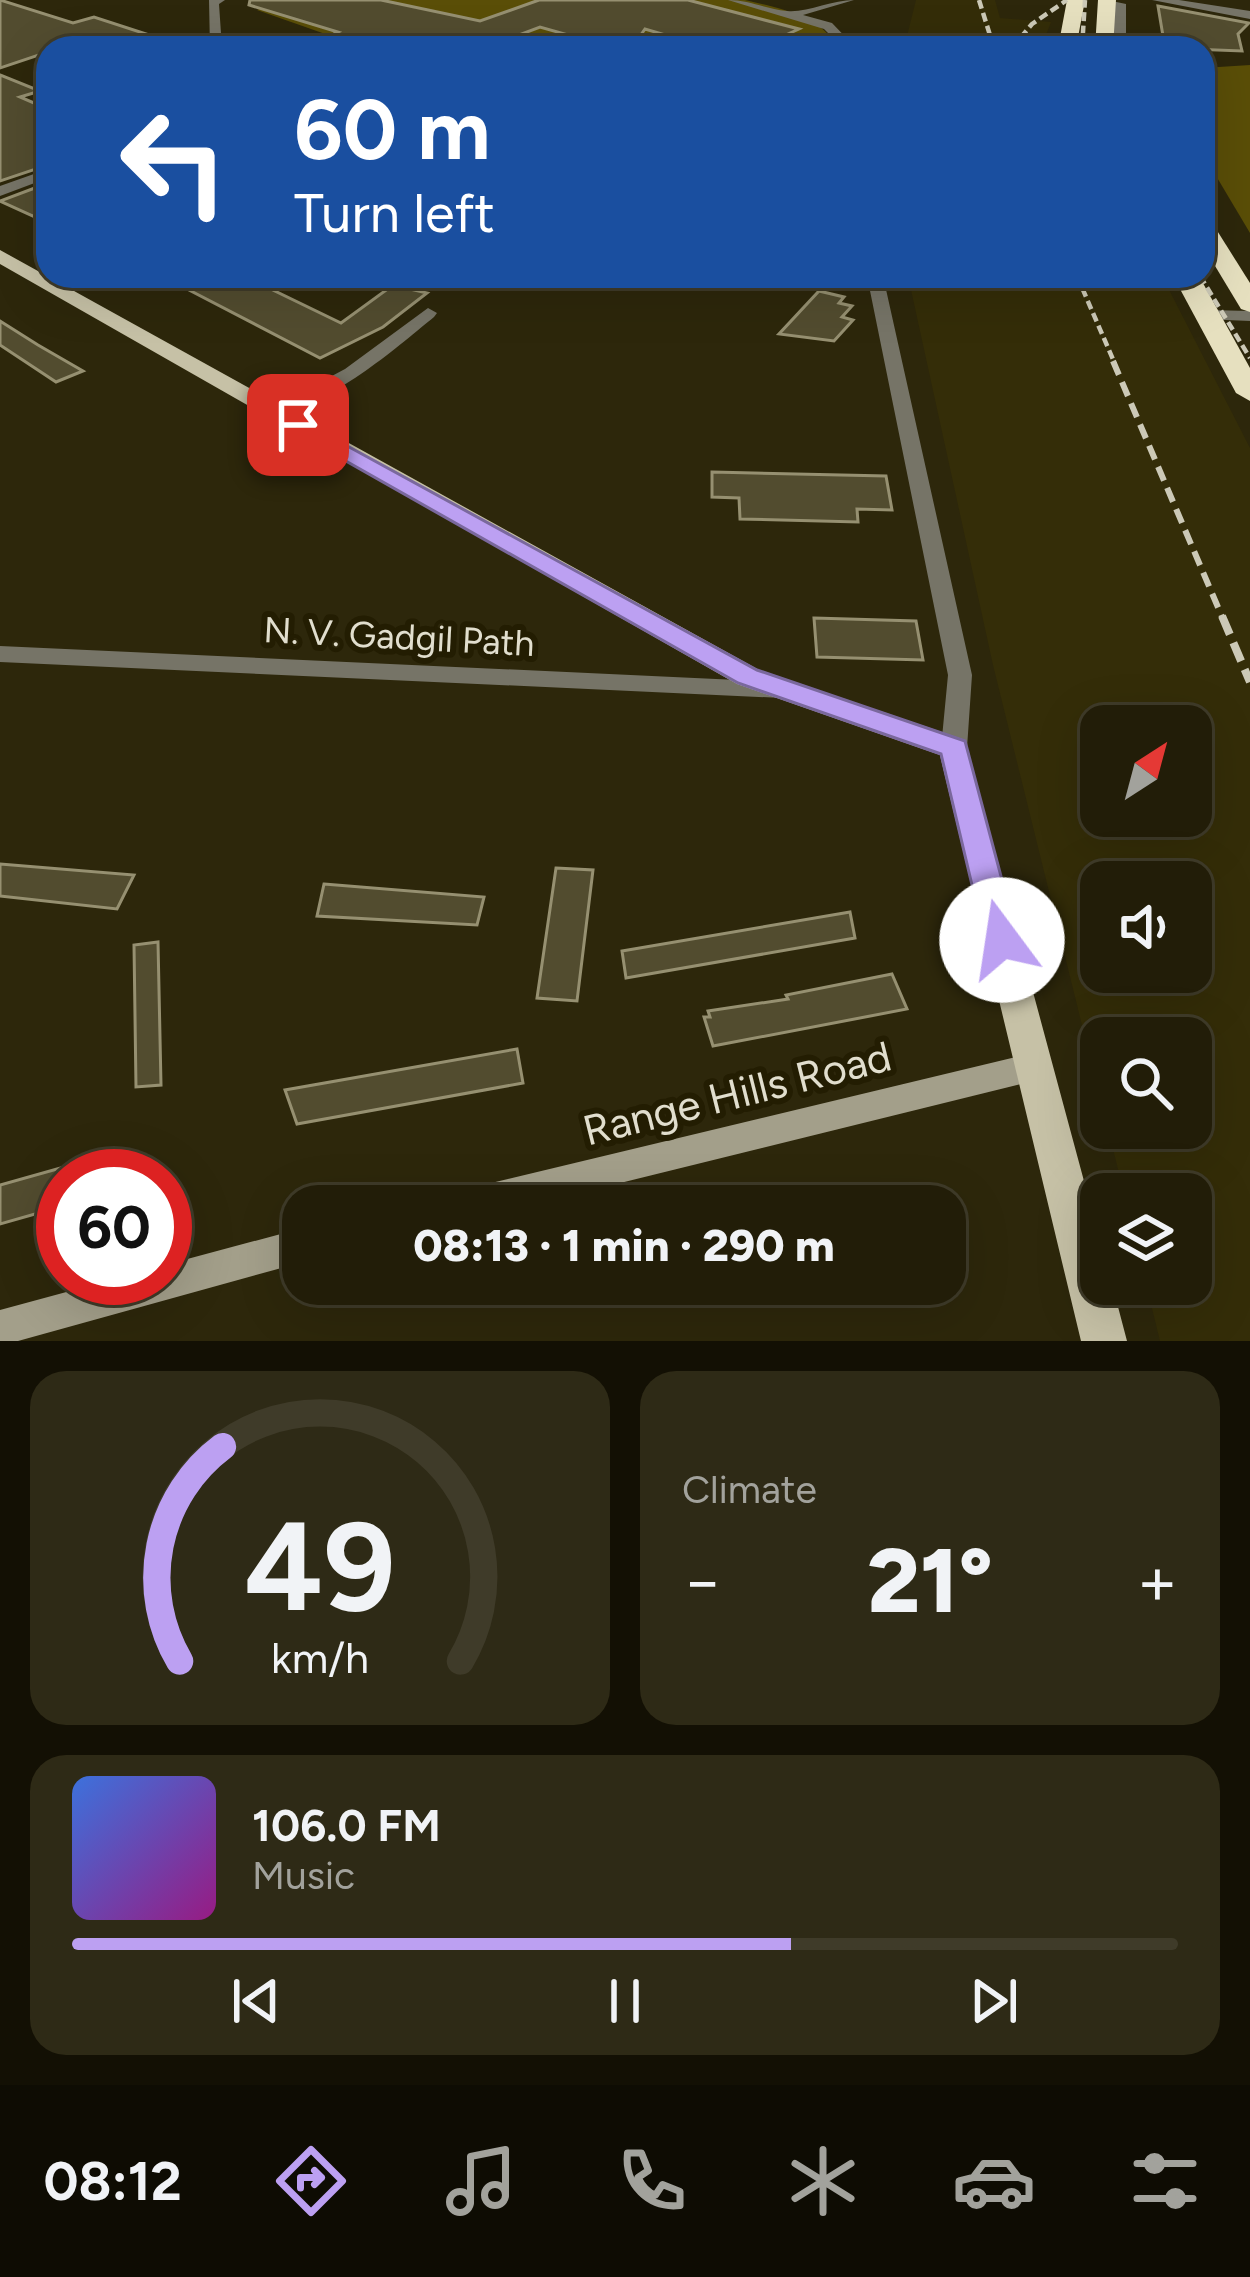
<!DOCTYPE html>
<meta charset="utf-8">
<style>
body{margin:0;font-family:Figtree,sans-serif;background:#2e2a16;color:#f1f3f6;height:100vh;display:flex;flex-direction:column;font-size:45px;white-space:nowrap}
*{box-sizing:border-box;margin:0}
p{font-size:39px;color:#a2a29c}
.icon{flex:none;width:66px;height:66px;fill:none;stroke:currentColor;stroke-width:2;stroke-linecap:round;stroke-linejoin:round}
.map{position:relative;height:1341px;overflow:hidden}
.panel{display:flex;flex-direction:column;gap:30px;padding:30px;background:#131004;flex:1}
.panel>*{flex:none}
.top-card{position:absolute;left:36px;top:36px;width:1179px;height:252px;border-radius:36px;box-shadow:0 12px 48px #0002,0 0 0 3px #3f3b29;background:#1a4fa0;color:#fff;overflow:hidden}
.needle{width:78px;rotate:36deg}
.controls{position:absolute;left:1080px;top:705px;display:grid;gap:24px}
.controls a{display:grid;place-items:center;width:132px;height:132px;border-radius:24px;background:#221d08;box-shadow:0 12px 48px #0002,0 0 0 3px #3f3b29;font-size:60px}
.speed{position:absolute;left:36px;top:1149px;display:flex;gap:24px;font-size:60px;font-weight:700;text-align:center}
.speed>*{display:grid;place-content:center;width:156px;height:156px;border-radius:50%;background:#221d08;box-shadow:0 12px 48px #0002,0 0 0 3px #3f3b29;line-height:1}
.speed .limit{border:18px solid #d22;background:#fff;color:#111}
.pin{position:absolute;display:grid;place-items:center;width:102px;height:102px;color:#fff;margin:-51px;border-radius:24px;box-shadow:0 6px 18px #0006}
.me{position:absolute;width:132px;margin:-66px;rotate:346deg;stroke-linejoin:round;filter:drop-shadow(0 0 9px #0008)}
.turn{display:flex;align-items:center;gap:42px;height:252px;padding:0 60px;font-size:54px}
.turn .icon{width:156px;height:156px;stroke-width:2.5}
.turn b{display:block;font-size:84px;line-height:102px}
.big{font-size:90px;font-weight:800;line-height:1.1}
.panel .widget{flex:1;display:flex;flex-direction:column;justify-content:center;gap:18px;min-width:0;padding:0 42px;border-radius:36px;background:#2e2a16}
.panel .dial{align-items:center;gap:0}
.dial svg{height:312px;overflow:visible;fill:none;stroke:#3f3b29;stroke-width:7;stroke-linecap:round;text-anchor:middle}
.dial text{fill:#f1f3f6;stroke:none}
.song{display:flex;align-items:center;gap:36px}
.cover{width:144px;height:144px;border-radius:18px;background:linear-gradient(135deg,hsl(220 70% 55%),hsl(310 70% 35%))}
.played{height:12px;border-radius:6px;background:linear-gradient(90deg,#bca0f2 65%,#3f3b29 65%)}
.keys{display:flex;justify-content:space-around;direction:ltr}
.heat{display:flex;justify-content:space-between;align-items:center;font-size:66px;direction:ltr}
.panel .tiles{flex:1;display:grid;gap:30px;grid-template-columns:1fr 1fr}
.widget:last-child{grid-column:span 2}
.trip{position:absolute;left:282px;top:1185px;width:684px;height:120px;border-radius:36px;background:#221d08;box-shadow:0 12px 48px #0002,0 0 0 3px #3f3b29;font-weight:800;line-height:120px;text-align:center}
.tabs{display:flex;height:192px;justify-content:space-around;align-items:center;background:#0e0c03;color:#a2a29c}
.tabs .icon{width:84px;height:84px}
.tabs .active{color:#bca0f2}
.tabs b{font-size:54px;color:#f1f3f6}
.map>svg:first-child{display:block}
</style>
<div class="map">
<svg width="1250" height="1341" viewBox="0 0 1250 1341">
<rect width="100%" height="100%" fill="#2d270b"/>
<!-- built -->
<g fill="#342d08" fill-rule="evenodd">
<polygon points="916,0 995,0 1000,18 1051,22 1041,48 904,48"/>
<path d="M908,276H1162L1250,448V1341H1160L1146,1284H1191V1194H1124L1108,1128H1191V1038H1101V1102L993,665ZM1101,726H1191V816H1101ZM1101,882H1191V972H1101Z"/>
</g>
<!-- green -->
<g fill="#5a4e07">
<path d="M279,0H745C778,8 821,15 838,48H365L257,10Z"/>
<polygon points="1250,65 1250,233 1203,154 1203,68"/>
</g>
<!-- building -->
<g fill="#524c2f" stroke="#969071" stroke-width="3">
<polygon points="0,0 73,23 94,17 177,44 176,48 48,48 48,52 0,68"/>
<polygon points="250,0 381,0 480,21 539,0 688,0 799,29 757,48 691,48 686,41 645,29 636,42 652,48 614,48 540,27 485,48 303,48 338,32 249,5"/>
<polygon points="1158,6 1249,23 1238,34 1242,51 1165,48"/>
<polygon points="0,75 40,91 20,97 48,109 48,165 0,181"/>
<polygon points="48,183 48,210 33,216 0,201"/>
<polygon points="162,276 244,276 341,323 393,285 427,293 383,327 320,358"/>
<polygon points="819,291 844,297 839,303 852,306 842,317 853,320 834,341 779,334"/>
<polygon points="0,321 38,345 83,371 56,382 0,345"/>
<polygon points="712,472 886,476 892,510 857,509 858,522 740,519 739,498 712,497"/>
<polygon points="814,618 916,621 923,660 817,657"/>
<polygon points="0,864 134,875 117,909 0,896"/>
<polygon points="556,868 593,870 577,1001 537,998"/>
<polygon points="324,884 484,897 477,925 317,916"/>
<polygon points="850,912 855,938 626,978 622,951"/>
<polygon points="158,942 161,1085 136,1087 134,945"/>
<polygon points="892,974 907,1009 713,1046 704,1017 710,1017 708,1011 788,999 786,995"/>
<polygon points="517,1049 523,1083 297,1124 285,1090"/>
<polygon points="114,1153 118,1176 63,1176 63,1206 0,1224 0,1185"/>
</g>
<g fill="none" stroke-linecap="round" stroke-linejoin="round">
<!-- street -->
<g fill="#767467" fill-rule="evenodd">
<polygon points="209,0 225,0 219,4 222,48 210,48"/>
<path d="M728,0C749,0 766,9 787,11C806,13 832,0 854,0L803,15L832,23L856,48H843L824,29Z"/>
<polygon points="1107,0 1126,4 1126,48 1114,48 1114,5"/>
<polygon points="1152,0 1179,0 1250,11 1250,19"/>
<polygon points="644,33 685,45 687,48 668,48 640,40"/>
<polygon points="48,169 48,178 0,196 0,186"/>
<polygon points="867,276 883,276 972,675 967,748 963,754 945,754 941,748 948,675"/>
<path d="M428,308L437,313L434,317C403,342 326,410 286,406L283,402L345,369Z"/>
<polygon points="1208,310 1250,311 1250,321 1202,319 1199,315"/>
<polygon points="0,646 783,682 795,690 783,698 0,662"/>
</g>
<!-- secondary -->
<g fill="#a39f8a" fill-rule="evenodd">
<polygon points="1033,1053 1044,1057 1049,1067 1044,1077 1033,1081 527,1206 445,1206 450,1195 462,1190"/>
<polygon points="303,1228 303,1262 18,1341 0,1341 0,1310 118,1278 165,1278 165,1265"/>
</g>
<!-- primary -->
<polygon fill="#c6c1a6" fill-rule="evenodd" points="0,250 759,670 965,740 1101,1244 1101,1284 1112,1284 1127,1341 1081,1341 940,755 737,684 0,264"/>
<!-- highway -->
<g fill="#e6e0bf" fill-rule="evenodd">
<polygon points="1067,0 1085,0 1076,48 1058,48"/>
<polygon points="1098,0 1116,0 1113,48 1095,48"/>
<polygon points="1203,219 1211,221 1250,283 1250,312 1241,309 1203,246"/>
<polygon points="1173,276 1199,276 1250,368 1250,401 1236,393"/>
</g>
<!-- rail-far2 -->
<g stroke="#ccc9b7" stroke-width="4.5" stroke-dasharray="9 4.5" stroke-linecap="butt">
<polyline points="979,0 994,48"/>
<polyline points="1012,48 1032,24 1067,0"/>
<polyline points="1082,48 1085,0"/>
<polyline points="1077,276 1115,364"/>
<polyline points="1200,276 1250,358"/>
</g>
<!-- rail-far1 -->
<polyline stroke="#ccc9b7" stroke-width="6" stroke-dasharray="15 8" stroke-linecap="butt" points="1113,361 1223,619"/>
<!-- rail -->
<polyline stroke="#ccc9b7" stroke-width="8" stroke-dasharray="20 9" stroke-linecap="butt" points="1222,616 1250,682"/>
</g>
<!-- route -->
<polygon fill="#bca0f2" stroke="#7a689d" stroke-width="3" points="298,419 757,670 965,741 1018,940 1013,949 1002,953 990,949 985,940 941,754 738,683 291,430 291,421"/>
<g text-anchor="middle" stroke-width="12" stroke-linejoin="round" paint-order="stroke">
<!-- street labels -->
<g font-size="36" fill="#e1dece" stroke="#231d02">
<text transform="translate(399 636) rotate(3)" y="13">N. V. Gadgil Path</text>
</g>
<!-- near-street labels -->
<g font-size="42" fill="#e1dece" stroke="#231d02">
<text transform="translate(737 1093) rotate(-14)" y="15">Range Hills Road</text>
</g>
</g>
</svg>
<div class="controls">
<a><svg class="needle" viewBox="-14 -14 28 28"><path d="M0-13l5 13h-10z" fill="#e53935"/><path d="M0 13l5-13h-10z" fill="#a2a29c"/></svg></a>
<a><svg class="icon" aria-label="sound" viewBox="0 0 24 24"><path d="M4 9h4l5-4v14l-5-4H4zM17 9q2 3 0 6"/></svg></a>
<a><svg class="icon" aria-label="search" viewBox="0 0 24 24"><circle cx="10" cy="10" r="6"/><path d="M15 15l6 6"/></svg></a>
<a><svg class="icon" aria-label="layers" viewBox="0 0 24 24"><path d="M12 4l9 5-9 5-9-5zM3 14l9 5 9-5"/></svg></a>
</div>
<div class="speed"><div class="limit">60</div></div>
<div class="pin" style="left:298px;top:425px;background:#d93025"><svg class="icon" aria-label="arrive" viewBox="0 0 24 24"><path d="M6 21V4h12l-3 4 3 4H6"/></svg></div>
<svg class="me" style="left:1002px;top:940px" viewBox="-20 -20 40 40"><circle r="19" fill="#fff"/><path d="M0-13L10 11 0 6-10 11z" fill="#bca0f2"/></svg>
<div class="trip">08:13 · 1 min · 290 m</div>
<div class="top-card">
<div class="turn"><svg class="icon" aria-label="left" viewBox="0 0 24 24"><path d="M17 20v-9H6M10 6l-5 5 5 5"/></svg><div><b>60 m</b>Turn left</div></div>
</div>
</div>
<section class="panel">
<div class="tiles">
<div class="widget dial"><svg viewBox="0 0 100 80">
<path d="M14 69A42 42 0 1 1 86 69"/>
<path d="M14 69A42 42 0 0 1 25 14" stroke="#bca0f2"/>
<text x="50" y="56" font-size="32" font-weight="700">49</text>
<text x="50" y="72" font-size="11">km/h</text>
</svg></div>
<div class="widget"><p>Climate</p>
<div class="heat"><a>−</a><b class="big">21°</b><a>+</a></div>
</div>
<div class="widget">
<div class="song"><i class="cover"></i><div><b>106.0 FM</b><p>Music</p></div></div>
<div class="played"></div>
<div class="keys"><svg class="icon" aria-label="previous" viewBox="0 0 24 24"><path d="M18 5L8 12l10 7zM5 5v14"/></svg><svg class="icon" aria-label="pause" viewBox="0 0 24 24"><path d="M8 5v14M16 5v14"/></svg><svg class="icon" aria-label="next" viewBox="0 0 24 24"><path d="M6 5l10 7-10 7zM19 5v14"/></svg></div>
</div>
</div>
</section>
<nav class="tabs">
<b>08:12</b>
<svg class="icon active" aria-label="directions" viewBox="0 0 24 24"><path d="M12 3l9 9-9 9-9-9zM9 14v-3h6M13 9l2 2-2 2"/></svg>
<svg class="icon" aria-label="music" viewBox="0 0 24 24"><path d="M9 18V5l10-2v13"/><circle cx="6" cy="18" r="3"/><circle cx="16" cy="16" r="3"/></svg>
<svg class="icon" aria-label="phone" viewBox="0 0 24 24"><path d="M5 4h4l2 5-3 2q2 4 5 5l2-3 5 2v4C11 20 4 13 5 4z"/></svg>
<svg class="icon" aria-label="climate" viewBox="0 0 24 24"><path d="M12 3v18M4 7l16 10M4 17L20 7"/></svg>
<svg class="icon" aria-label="car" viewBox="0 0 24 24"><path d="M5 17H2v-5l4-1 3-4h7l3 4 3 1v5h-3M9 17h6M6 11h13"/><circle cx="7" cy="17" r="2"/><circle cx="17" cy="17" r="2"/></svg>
<svg class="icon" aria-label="filters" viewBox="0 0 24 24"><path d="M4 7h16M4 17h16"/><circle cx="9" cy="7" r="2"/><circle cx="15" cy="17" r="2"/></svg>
</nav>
